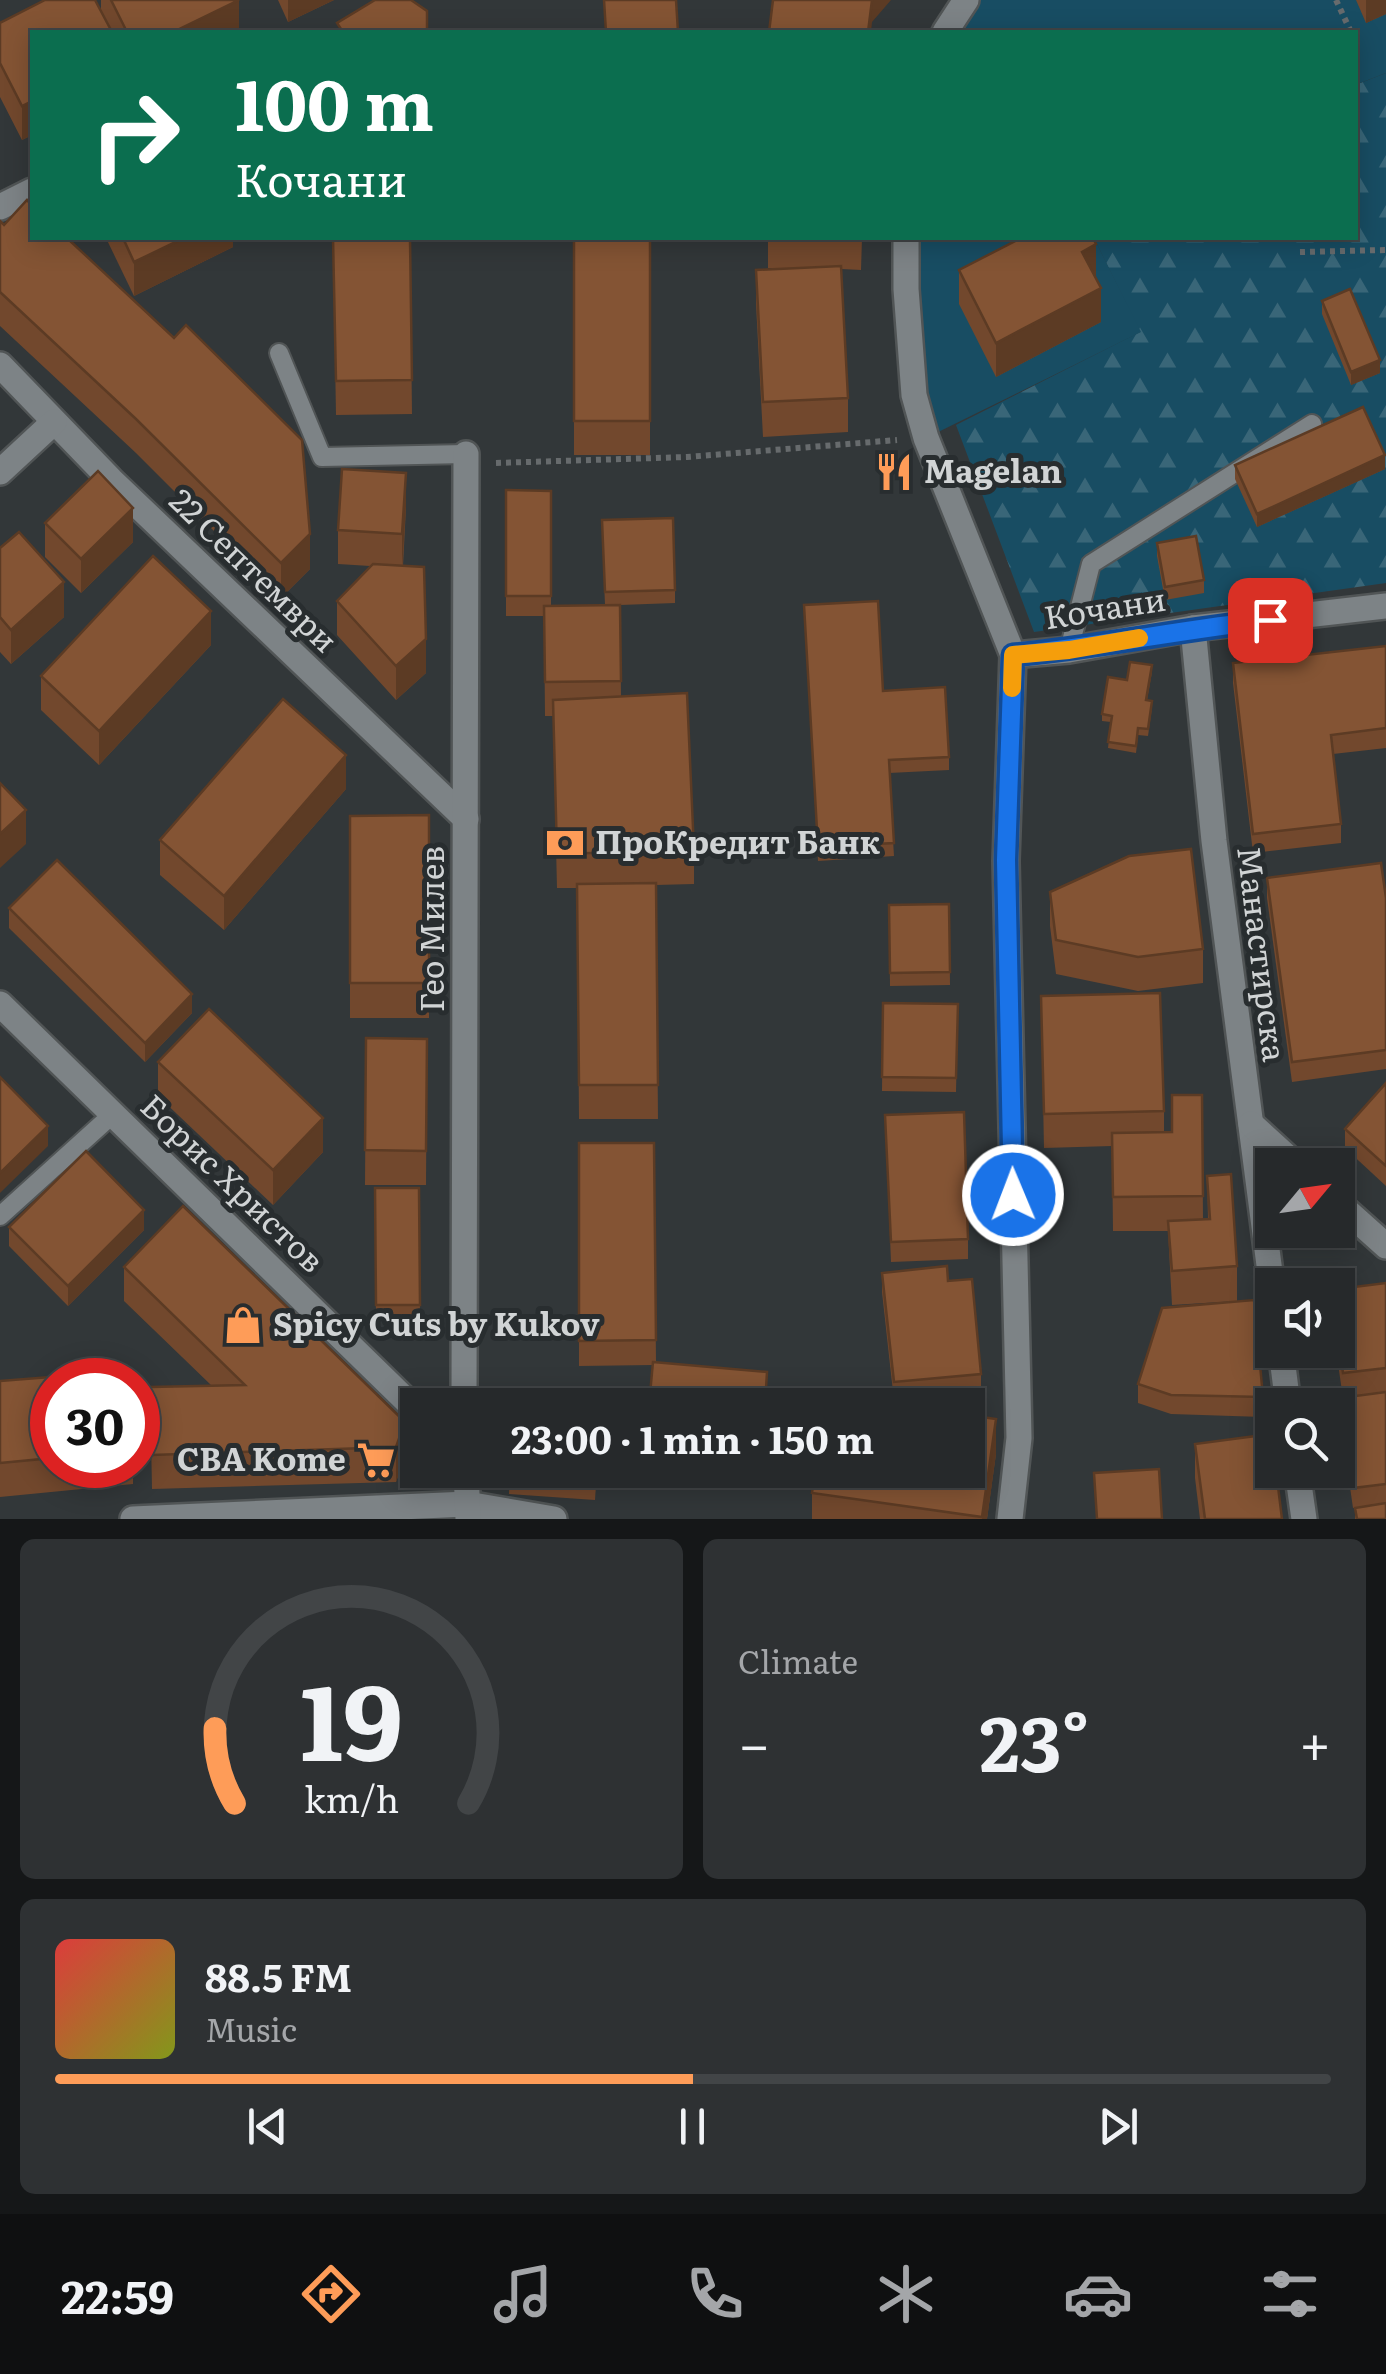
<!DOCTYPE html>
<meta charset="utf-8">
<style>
body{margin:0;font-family:Literata,serif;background:#2e3133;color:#f1f3f6;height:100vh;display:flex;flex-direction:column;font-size:38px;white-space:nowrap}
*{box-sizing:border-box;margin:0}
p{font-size:32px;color:#a4a6a9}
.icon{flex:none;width:55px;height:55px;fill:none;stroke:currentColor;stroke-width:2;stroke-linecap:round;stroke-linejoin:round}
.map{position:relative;height:1519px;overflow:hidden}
.side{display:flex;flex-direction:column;gap:20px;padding:20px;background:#151718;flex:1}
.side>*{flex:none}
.hud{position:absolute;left:30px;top:30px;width:1328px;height:210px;border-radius:0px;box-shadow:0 5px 25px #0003,0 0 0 2px #424547;background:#0b6e4f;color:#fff;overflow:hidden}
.needle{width:65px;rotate:61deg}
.fabs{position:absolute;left:1255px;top:1148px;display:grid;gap:20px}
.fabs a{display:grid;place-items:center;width:100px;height:100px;border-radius:0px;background:#26292b;box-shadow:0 5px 25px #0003,0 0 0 2px #424547;font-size:50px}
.speed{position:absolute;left:30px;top:1358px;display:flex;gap:20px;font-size:50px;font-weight:700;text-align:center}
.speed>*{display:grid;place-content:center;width:130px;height:130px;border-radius:50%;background:#26292b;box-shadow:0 5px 25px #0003,0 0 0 2px #424547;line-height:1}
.speed .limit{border:15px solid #d22;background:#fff;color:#111}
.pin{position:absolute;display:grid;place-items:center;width:85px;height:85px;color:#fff;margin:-42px;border-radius:20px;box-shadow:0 5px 15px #0006}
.me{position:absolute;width:110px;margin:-55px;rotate:359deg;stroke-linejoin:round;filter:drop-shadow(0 0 8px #0008)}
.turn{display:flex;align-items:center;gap:35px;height:210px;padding:0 40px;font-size:45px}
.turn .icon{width:130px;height:130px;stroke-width:2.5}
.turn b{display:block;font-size:70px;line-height:85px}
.big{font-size:75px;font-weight:700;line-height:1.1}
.side .widget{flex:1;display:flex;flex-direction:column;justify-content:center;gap:15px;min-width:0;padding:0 35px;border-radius:15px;background:#2e3133}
.side .dial{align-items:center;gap:0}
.dial svg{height:260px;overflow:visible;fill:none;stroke:#424547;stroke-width:7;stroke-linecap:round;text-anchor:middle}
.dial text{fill:#f1f3f6;stroke:none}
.song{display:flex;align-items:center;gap:30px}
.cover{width:120px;height:120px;border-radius:15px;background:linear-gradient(135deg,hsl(0 70% 55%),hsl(70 70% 35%))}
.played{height:10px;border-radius:5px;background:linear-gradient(90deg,#fe9c58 50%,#424547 50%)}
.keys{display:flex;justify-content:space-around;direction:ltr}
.heat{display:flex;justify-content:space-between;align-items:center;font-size:55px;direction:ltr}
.side .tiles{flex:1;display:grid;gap:20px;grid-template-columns:1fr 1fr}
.widget:last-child{grid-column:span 2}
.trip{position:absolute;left:400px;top:1388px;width:585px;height:100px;border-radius:0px;background:#26292b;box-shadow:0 5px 25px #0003,0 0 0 2px #424547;font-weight:700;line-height:100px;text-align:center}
.tabs{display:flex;height:160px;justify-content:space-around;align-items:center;background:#0f1011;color:#a4a6a9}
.tabs .icon{width:70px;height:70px}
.tabs .selected{color:#fe9c58}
.tabs b{font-size:45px;color:#f1f3f6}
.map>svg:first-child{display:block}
</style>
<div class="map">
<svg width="1386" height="1519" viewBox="0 0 1386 1519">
<defs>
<pattern id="forest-firs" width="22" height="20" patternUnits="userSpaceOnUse" patternTransform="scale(2.5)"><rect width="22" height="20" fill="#184d63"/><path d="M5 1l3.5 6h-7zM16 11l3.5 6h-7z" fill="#396678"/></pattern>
</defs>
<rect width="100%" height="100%" fill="#323739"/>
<!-- forest -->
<polygon fill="url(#forest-firs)" points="1386,73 1386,583 1034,632 956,425 1140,332 1094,238 1355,238 1355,85"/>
<!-- park -->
<g fill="#184d63">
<polygon points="966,0 1386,0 1386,73 1355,85 1355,32 945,32"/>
<polygon points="906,238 1094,238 1141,332 926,438"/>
</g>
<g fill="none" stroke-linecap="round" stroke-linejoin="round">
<!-- service casing -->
<g stroke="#515556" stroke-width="22">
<g id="service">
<polyline points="279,353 322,457 466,454"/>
<polyline points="1069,650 1091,564 1312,424"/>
<polyline points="0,1216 113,1114"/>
</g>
</g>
<!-- minor casing -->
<g stroke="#515556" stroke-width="30">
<g id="minor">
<polyline points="945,32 966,0"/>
<polyline points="0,207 32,191"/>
<polyline points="906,238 906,289 914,395 926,438 1013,655 1006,861 1019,1438 1010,1519"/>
<polyline points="0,365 111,480 466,819"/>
<polyline points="0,472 54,422"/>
<polyline points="1193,628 1214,841 1272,1288"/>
<polyline points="1013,655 1069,650 1193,628 1386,606"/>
<polyline points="0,1004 418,1412"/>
<polyline points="1251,1124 1296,1165"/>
<polyline points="1338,1203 1386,1246"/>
<polyline points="1281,1350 1288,1405"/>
<polyline points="1297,1470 1304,1519"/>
<polyline points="133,1519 467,1504 554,1519"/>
</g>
</g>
<!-- tertiary casing -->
<g stroke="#515556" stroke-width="30">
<g id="tertiary">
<polyline points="464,1405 466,454"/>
<polyline points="466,1470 468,1519"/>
</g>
</g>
<!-- path -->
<g stroke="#676b6d" stroke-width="6" stroke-dasharray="5 5" stroke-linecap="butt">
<polyline points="1336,0 1351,32"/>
<polyline points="1300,252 1386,250"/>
<polyline points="496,463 687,457 897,440"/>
</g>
<!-- service -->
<use href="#service" stroke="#7d8386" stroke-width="18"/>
<!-- minor -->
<use href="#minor" stroke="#7d8386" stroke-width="25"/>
<!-- tertiary -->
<use href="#tertiary" stroke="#7d8386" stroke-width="25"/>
</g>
<!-- wall -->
<g fill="#72482d">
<polygon points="101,0 239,0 239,32 32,32 32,135 22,140 0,97 0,23 101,10"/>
<polygon points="278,0 334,0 288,22"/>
<polygon points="1356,0 1386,0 1386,14 1366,23"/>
<polygon points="0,221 174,338 310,569 281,598 136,453 0,326"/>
<polygon points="106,238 233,238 233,247 134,296"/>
<polygon points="333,238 410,238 412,414 336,415"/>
<rect x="574" y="238" width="76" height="217"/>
<polygon points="768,238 862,238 861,270 841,269 848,398 848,432 763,437 756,304 756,270 793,268 768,268"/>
<polygon points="959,270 1096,279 1101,322 996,377 959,304"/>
<polygon points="1322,301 1380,373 1351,385 1322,314"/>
<polygon points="1235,465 1385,469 1257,527 1235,479"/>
<polygon points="506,490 551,491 551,606 605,605 602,533 675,590 675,603 620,605 621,697 694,850 694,884 656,885 658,1119 579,1119 577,888 557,888 553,716 545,716 544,616 506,616"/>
<polygon points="406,507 403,566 426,673 396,700 337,635 337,601 370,566 338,564 338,530"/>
<polygon points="45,523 133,542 81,593 45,557"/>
<polygon points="1157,543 1204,580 1204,593 1165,600 1157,556"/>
<polygon points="0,548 64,617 11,664 0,652"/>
<polygon points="804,605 883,691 949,757 949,770 889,773 894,856 818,861"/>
<polygon points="211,645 99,765 41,710 41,676"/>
<polygon points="1386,646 1386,748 1333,754 1341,824 1341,843 1253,853 1233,683 1233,663"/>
<polygon points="1152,672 1147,700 1152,708 1148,736 1138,735 1136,753 1108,748 1111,722 1102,721 1102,714 1127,680"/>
<polygon points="346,789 224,930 160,875 160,840"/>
<polygon points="429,815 429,1018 350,1018 350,816"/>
<polygon points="1267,878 1386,898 1386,1069 1292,1082 1267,898"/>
<polygon points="1050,892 1203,949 1203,983 1138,991 1056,974 1050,926"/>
<polygon points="949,904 950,985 890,986 889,905"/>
<polygon points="9,908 192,1013 145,1062 9,928"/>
<polygon points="1041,996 1164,1111 1164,1132 1172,1132 1202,1095 1203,1219 1208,1219 1207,1176 1237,1266 1237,1301 1172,1305 1168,1231 1113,1231 1112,1146 1044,1148"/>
<polygon points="883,1003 958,1004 956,1092 882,1091"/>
<polygon points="366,1038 427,1039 426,1185 365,1185"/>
<polygon points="158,1062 323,1152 273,1205 158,1096"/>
<polygon points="1386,1083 1386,1186 1345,1148 1345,1129"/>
<polygon points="885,1115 968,1239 968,1259 891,1262"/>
<polygon points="579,1143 654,1143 656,1362 767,1405 653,1365 579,1366"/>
<polygon points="375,1188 419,1188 420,1318 376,1318"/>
<polygon points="183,1206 405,1456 396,1482 152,1489 150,1387 211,1385 124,1301 124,1267"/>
<polygon points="9,1227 144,1230 68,1306 9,1246"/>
<polygon points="882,1273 981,1374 981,1393 894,1401 882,1292"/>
<polygon points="1386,1283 1386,1519 1355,1519 1355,1508 1353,1508 1340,1418 1340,1398 1343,1398 1336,1350 1338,1350 1338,1289"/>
<polygon points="52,1380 52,1465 133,1465 133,1484 0,1497 0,1381"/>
<polygon points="1138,1384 1263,1397 1263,1417 1171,1414 1138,1403"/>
<polygon points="1195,1444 1282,1519 1200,1519 1195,1478"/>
<polygon points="996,1454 987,1519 812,1519 812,1493"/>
<polygon points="510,1470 597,1470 595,1500 509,1494"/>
<polygon points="646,1470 763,1470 761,1487 646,1476"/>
</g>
<!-- shaded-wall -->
<g fill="#5c3b24">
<polygon points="239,0 239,32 173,32"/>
<polygon points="288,0 334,0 288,22"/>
<polygon points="872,0 891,0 872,22 871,32 868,32"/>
<polygon points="1366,0 1386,0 1386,14 1366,23"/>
<polygon points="32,101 32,135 22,140 22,106"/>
<polygon points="184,238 233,238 233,247 134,296 134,262"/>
<polygon points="1096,244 1096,279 1082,252"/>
<polygon points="1101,288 1101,322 996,377 996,343"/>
<polygon points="1380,360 1380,373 1351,385 1351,372"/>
<polygon points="1385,455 1385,469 1257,527 1257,514"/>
<polygon points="406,473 406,507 402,569 402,534"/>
<polygon points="133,508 133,542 81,593 81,559"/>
<polygon points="310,534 310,569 281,598 281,563"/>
<polygon points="64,582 64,617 11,664 11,630"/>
<polygon points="211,611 211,645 99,765 99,731"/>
<polygon points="426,639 426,673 396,700 396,666"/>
<polygon points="346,755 346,789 224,930 224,896"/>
<polygon points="26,810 26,844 0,868 0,834"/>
<polygon points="192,994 192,1013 145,1062 145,1043"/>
<polygon points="323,1118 323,1152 273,1205 273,1170"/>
<polygon points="48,1126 48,1146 0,1193 0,1173"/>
<polygon points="144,1210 144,1230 68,1306 68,1286"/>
<polygon points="996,1419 996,1454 987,1519 982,1519"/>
<polygon points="405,1422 405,1456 396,1482 396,1447"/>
</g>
<!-- building -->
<g fill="#845434" stroke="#5c3b24" stroke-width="2.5">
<polygon points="45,0 95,0 112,32 32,32 32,101 22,106 0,63 0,23"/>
<polygon points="111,0 239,0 173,32 127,32"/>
<polygon points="375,0 411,0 427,11 427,32 343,32 337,23"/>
<polygon points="604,0 676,0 678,32 606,32"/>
<polygon points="773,0 872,0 868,32 769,32"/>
<polygon points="27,200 32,206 32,238 67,238 174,338 186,325 302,440 310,534 281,563 136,419 0,292 0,221 4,225"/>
<polygon points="123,238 184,238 134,262"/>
<polygon points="333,238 410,238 412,380 336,381"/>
<rect x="574" y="238" width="76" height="183"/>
<polygon points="1021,238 1093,238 1096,244 1082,252 1101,288 996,343 959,270"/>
<polygon points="841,266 848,398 763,402 756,270"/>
<polygon points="1350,289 1380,360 1351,372 1322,301"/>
<polygon points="1363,407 1385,455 1257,514 1235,465"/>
<polygon points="342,469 406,473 402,534 338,530"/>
<polygon points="98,471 133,508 81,559 45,523"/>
<polygon points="506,490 551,491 551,596 506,596"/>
<polygon points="673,518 675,590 605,592 602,520"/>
<polygon points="19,532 64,582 11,630 0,617 0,548"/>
<polygon points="1196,536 1204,580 1165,587 1157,543"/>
<polygon points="153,556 211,611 99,731 41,676"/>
<polygon points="373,564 424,567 426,639 396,666 337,601"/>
<polygon points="878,601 883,691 945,687 949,757 889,760 894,843 818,847 804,605"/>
<polygon points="620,605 621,681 545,682 544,606"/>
<polygon points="1386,646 1386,728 1331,735 1341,824 1253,834 1233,663"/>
<polygon points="1130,662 1152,665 1146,700 1152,701 1148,729 1138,728 1136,746 1108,742 1112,716 1102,714 1108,677 1127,680"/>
<polygon points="687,693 694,850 557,854 553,700"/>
<polygon points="283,699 346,755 224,896 160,840"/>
<polygon points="0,783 26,810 0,834"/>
<polygon points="429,815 429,983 350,983 350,816"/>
<polygon points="1191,849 1203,949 1138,957 1056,940 1050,892 1129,856"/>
<polygon points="57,860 192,994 145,1043 9,908"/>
<polygon points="1381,863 1386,898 1386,1050 1292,1062 1267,878"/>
<polygon points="656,883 658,1085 579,1085 577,884"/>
<polygon points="949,904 950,972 890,973 889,905"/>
<polygon points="1160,993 1164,1111 1044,1114 1041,996"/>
<polygon points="883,1003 958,1004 956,1078 882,1077"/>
<polygon points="209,1009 323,1118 273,1170 158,1062"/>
<polygon points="366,1038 427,1039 426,1151 365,1150"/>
<polygon points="0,1077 48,1126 0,1173"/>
<polygon points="1386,1083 1386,1166 1345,1129"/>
<polygon points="1172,1095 1202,1095 1203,1196 1113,1197 1112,1133 1172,1132"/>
<polygon points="964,1112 968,1239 891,1242 885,1115"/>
<polygon points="579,1143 654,1143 656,1340 579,1341"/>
<polygon points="86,1151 144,1210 68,1286 9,1227"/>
<polygon points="1231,1174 1237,1266 1172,1271 1168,1221 1210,1219 1207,1176"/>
<polygon points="375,1188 419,1188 420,1305 376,1305"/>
<polygon points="183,1206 405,1422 396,1447 152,1455 150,1387 245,1385 124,1267"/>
<polygon points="947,1266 948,1281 972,1279 981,1374 894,1382 882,1273"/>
<polygon points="1386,1283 1386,1368 1343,1373 1338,1337 1338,1289"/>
<polygon points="1254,1300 1263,1397 1171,1395 1138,1384 1162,1308"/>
<polygon points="653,1362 767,1372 765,1405 649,1405"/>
<polygon points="126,1371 126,1380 52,1380 52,1458 0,1463 0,1381"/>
<polygon points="1386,1392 1386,1484 1353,1488 1340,1398"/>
<polygon points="515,1400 587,1405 514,1405"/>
<polygon points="968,1415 996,1419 982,1517 812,1493 815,1470 968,1470"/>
<polygon points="1271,1434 1272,1470 1276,1470 1282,1519 1205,1519 1195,1444"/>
<polygon points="1159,1469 1162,1519 1097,1519 1094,1473"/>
<polygon points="510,1470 596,1470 595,1480 509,1475"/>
<polygon points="1386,1503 1386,1519 1357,1519 1355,1508"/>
</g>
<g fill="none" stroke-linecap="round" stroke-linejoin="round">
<!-- route casing -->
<g stroke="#114b97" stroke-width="25">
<path id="route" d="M1013,1195L1006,860L1013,655C1099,647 1184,629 1270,620"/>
</g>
<!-- route -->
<use href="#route" stroke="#1a73e8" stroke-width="18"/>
<!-- slow -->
<polyline stroke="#f59e0b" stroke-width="18" points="1012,688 1013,655 1069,650 1139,638"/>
</g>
<!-- icons -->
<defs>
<g id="restaurant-bare" transform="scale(3)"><path d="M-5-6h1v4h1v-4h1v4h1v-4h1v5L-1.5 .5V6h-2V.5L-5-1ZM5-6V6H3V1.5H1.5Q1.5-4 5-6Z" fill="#fe9c58" stroke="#282d2f" stroke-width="2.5" paint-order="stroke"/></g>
<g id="bank-bare" transform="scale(3)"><path d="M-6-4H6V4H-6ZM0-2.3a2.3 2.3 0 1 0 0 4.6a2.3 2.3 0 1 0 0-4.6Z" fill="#fe9c58" stroke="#282d2f" stroke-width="2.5" paint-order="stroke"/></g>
<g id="shop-bare" transform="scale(3)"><path d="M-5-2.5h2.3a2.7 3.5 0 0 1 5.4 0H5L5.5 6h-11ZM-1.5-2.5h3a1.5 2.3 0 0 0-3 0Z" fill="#fe9c58" stroke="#282d2f" stroke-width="2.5" paint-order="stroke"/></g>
<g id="supermarket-bare" transform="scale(3)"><path d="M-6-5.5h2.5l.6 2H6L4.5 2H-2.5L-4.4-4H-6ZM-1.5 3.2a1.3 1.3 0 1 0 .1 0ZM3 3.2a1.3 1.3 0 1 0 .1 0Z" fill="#fe9c58" stroke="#282d2f" stroke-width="2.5" paint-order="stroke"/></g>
</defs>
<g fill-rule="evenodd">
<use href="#restaurant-bare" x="894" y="472"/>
<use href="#bank-bare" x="565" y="843"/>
<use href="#shop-bare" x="243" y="1325"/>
<use href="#supermarket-bare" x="376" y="1460"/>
</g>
<g text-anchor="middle" stroke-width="10" stroke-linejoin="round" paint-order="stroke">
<!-- poi labels -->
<g font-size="32" font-weight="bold" fill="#d1d4d5" stroke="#282d2f" text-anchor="start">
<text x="924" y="483">Magelan</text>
<text x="595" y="854">ПроКредит Банк</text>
<text x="273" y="1336">Spicy Cuts by Kukov</text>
<text x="346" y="1471" text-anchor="end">CBA Kome</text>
</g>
<!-- street labels -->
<g font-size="32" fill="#d1d4d5" stroke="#282d2f">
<text transform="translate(253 571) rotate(44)" y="11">22 Септември</text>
<text transform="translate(1105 609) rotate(-9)" y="11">Кочани</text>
<text transform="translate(433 929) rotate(-90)" y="11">Гео Милев</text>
<text transform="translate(1261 954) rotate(83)" y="11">Манастирска</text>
<text transform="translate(232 1184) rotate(44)" y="11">Борис Христов</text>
</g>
</g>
</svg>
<div class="fabs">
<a><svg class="needle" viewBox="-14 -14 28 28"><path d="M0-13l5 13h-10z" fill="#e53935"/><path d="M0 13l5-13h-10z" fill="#a4a6a9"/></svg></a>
<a><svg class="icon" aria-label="sound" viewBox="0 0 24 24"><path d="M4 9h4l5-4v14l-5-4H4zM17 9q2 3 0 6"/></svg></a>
<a><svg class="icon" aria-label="search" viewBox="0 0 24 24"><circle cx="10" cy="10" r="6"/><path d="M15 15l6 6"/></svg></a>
</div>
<div class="speed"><div class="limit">30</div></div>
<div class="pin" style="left:1270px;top:620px;background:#d93025"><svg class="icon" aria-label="arrive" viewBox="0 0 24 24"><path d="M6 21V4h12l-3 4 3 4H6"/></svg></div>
<svg class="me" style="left:1013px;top:1195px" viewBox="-20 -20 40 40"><circle r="17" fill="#1a73e8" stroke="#fff" stroke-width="3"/><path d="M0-11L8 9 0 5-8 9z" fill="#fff"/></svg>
<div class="trip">23:00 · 1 min · 150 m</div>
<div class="hud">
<div class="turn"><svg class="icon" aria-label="right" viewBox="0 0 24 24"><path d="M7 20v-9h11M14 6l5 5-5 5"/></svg><div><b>100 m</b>Кочани</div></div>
</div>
</div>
<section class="side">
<div class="tiles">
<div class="widget dial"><svg viewBox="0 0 100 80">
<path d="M14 69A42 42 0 1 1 86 69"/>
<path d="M14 69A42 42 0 0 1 8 46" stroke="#fe9c58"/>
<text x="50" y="56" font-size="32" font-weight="700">19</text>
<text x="50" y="72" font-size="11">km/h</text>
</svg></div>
<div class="widget"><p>Climate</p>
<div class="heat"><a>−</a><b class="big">23°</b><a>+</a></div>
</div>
<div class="widget">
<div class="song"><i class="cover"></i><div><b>88.5 FM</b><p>Music</p></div></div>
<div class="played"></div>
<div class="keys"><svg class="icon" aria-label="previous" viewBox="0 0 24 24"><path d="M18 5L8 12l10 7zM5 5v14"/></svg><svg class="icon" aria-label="pause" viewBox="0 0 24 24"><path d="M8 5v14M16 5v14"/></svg><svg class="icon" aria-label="next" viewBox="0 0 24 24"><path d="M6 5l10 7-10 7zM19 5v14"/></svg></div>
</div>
</div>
</section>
<nav class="tabs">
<b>22:59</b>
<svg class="icon selected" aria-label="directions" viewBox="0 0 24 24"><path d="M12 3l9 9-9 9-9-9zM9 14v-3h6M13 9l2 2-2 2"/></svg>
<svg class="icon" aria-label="music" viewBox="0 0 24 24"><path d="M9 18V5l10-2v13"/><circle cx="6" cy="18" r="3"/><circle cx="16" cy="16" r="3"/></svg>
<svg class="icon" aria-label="phone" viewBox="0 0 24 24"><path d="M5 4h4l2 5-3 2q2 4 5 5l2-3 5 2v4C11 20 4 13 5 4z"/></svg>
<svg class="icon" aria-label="climate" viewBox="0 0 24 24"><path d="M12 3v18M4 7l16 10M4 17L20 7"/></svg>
<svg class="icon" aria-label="car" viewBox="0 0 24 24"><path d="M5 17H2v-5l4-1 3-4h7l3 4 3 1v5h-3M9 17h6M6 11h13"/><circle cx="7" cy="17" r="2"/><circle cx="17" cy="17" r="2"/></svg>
<svg class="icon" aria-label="filters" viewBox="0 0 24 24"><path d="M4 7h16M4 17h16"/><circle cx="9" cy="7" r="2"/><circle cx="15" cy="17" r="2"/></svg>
</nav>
